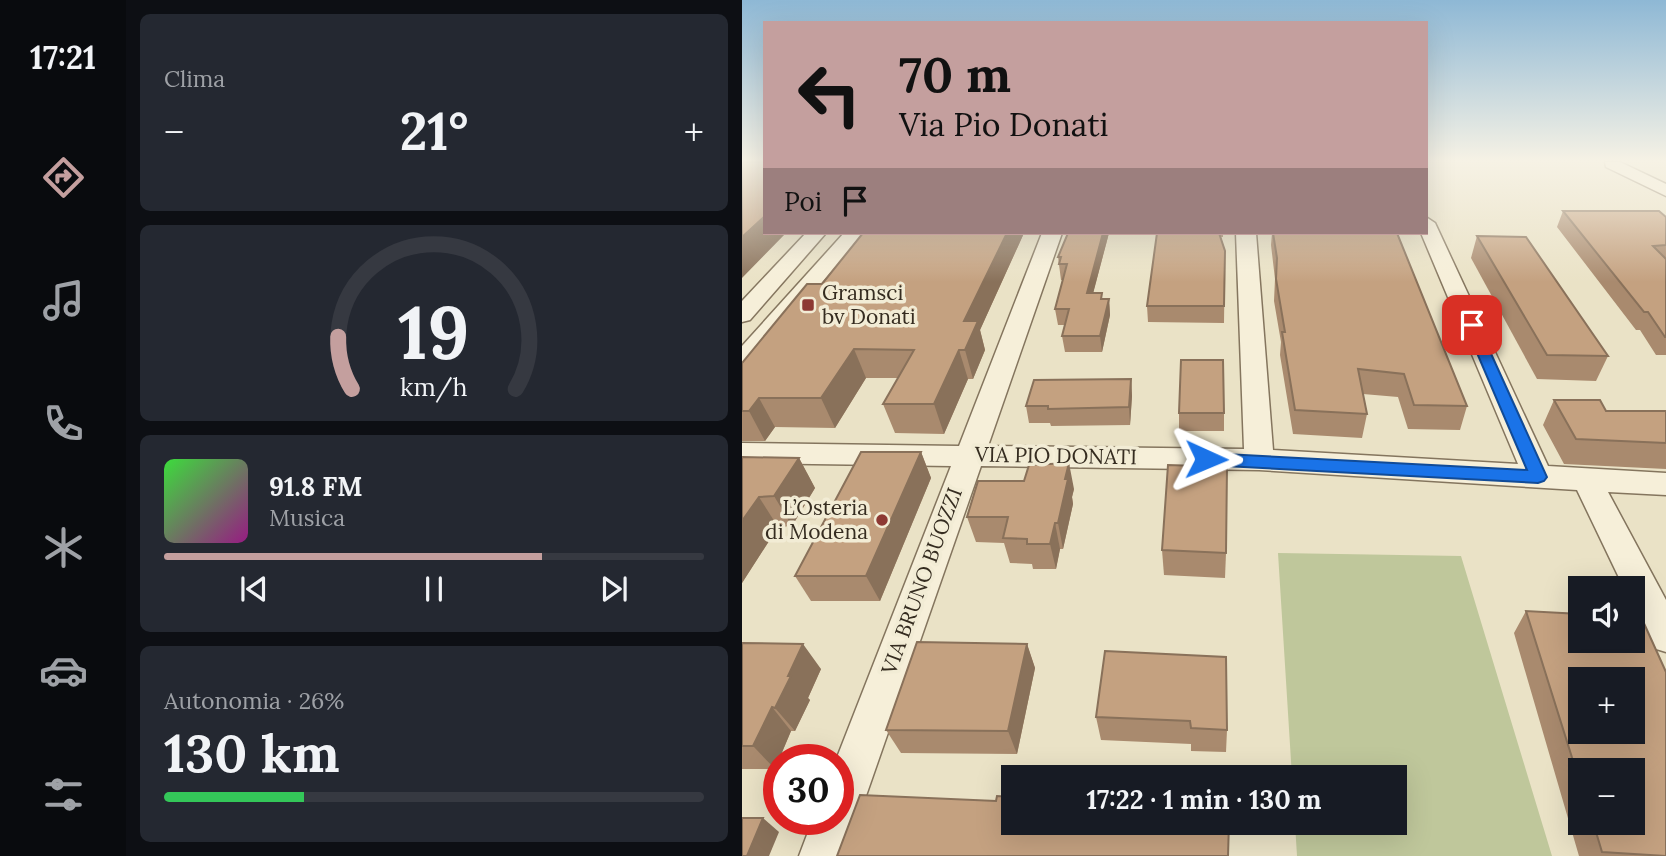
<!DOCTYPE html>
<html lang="it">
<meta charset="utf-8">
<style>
body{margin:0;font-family:Lora,serif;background:#242831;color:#f1f3f6;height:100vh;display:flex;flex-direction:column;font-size:26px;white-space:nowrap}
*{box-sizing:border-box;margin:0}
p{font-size:23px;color:#9ea1a6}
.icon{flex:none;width:38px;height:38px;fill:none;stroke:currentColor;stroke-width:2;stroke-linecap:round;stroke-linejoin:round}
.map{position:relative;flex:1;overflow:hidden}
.drawer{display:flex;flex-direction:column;gap:14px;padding:14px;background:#0d0f14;width:616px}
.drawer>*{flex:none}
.banner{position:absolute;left:21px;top:21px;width:665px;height:214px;border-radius:0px;box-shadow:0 7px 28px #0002;background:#c49f9e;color:#111;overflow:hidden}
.fabs{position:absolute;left:826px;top:576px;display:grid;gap:14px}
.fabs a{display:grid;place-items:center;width:77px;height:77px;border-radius:0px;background:#171b24;box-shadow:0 7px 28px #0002;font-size:35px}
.speed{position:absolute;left:21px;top:744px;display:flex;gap:14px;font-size:35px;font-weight:700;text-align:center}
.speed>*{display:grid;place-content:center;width:91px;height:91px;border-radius:50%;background:#171b24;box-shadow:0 7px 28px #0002;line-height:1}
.speed .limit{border:10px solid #d22;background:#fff;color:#111}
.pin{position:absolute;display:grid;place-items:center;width:60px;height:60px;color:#fff;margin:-30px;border-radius:14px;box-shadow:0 4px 10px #0006}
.me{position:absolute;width:77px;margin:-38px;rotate:91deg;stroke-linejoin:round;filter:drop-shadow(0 0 5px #0008)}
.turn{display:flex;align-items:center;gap:24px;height:147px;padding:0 21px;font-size:32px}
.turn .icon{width:91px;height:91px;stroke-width:2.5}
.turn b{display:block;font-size:49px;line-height:60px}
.then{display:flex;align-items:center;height:66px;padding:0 21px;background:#0003;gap:14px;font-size:26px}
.big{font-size:52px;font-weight:800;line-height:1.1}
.drawer .card{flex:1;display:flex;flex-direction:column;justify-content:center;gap:10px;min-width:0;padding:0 24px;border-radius:10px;background:#242831}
.drawer .dial{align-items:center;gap:0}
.dial svg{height:182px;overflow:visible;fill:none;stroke:#363941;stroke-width:7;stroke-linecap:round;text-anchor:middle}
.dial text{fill:#f1f3f6;stroke:none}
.song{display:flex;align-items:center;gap:21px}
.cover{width:84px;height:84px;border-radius:10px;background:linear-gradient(135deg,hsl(120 70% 55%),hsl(310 70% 35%))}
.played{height:7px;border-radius:4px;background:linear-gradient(90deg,#c49f9e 70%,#363941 70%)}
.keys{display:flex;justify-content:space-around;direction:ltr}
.heat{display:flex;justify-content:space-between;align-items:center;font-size:38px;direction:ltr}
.charge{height:10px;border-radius:5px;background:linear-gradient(90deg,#34c759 26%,#363941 0)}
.trip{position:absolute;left:259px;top:765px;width:406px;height:70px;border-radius:0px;background:#171b24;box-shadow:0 7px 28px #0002;font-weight:800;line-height:70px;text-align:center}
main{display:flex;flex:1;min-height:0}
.menu{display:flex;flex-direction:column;width:126px;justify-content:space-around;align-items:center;background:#090b0e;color:#9ea1a6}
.menu .icon{width:49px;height:49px}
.menu .selected{color:#c49f9e}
.menu b{font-size:32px;color:#f1f3f6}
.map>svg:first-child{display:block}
</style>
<main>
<nav class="menu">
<b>17:21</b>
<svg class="icon selected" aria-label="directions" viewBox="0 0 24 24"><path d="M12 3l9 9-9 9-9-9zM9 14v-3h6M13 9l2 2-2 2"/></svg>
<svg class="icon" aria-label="music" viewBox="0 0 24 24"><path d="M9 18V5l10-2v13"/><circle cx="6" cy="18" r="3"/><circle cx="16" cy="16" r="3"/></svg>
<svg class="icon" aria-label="phone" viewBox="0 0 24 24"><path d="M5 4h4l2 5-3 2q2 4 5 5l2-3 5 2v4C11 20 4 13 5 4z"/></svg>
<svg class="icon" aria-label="climate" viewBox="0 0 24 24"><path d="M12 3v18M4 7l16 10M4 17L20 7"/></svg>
<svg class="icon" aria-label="car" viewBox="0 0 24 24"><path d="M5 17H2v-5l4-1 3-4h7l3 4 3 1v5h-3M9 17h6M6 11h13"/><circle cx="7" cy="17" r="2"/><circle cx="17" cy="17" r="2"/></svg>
<svg class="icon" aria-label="filters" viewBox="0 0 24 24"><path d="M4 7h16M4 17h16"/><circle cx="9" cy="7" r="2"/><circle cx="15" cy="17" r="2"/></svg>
</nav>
<section class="drawer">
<div class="card"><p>Clima</p>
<div class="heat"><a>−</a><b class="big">21°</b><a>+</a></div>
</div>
<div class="card dial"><svg viewBox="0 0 100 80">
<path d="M14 69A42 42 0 1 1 86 69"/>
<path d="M14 69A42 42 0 0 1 8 46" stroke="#c49f9e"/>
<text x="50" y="56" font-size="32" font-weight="700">19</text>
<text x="50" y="72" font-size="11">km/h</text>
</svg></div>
<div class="card">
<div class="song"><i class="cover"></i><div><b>91.8 FM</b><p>Musica</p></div></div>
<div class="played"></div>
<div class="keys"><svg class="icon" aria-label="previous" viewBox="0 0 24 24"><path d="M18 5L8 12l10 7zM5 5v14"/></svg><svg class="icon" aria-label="pause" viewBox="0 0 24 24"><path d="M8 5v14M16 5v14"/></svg><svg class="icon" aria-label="next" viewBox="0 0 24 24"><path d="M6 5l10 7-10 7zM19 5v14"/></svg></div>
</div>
<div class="card"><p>Autonomia · 26%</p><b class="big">130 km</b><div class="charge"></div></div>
</section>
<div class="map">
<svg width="924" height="856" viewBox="0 0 924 856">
<rect width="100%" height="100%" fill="#eae2c6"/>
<!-- green -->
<polygon fill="#bfc79b" points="536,553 719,556 810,856 555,856 553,823 653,822 653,777 550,777"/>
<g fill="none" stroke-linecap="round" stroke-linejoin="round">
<!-- minor casing -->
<g stroke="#84755e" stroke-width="3">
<g id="minor">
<polygon points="863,162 878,162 924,184 924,196 864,167"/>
<polygon points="684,217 693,223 806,466 924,473 924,495 866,492 924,600 924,652 911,648 891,606 891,588 882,588 835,490 517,470 239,466 103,856 57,856 71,819 96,819 94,760 209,466 0,463 0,443 217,446 300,233 320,233 246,446 502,449 494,233 514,233 531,450 776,464 679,233 684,233"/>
<polygon points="64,233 84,233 8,320 0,322 0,301"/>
<polygon points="102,233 122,233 9,366 0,369 0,346"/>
</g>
</g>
<!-- minor -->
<use href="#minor" fill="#f6efd9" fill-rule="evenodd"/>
</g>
<!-- wall -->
<g fill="#a98a6e" fill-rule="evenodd">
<polygon points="821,211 924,217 924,355 914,355 898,330 894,330 815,227"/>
<polygon points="121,233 282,233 238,330 243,350 231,379 226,379 202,434 153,433 141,404 156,378 124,378 93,428 33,427 23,441 0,441 0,411 80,284"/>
<polygon points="326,233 367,233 351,293 361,299 367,299 368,315 360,352 323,352 320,336 323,325 316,325 313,309 321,280 319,280 316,257"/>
<polygon points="415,233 481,233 481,237 479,237 483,251 482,323 406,322 405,306"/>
<polygon points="530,233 655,233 725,406 718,430 666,429 656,397 621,394 625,414 620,438 551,434 538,355 539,342 532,301 533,279 529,245"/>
<polygon points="735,236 866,356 854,381 795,379 729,258"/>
<polygon points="389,379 390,396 388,425 309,426 308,423 287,423 284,406"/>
<polygon points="812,400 864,411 924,411 924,469 822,464 801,425"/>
<rect x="437" y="413" width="45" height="18"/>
<polygon points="179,452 189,478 138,601 69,601 53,576"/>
<polygon points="2,457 57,458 73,488 50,526 36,527 0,583"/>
<polygon points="332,489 330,497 331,504 321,549 318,549 314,569 291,569 290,564 268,563 262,543 234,542 225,517"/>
<polygon points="420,550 484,553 483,578 422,575"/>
<path d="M837,595H838V640L924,856H837L772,633L784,611L826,613ZM838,770L891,822H838Z"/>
<polygon points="0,643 79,669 66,698 68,700 53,731 49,731 33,769 0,769"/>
<polygon points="285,644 293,668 275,754 159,753 144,730"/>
<polygon points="363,651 485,730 484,752 449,751 449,744 359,740 354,717"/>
</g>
<!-- shaded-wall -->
<g fill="#89715a">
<polygon points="23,216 23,233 44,233 0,278 0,237"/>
<polygon points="265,233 282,233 238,330 243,350 231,379 223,350 222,321"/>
<polygon points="361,233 367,233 347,309 345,293"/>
<polygon points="367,299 368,315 360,352 358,336"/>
<polygon points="112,349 124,378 93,428 79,398"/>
<polygon points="217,350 226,379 202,434 192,404"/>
<polygon points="389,379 390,396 388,425 387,407"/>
<polygon points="17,398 33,427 23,441 7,411"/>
<polygon points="179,452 189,478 138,601 124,576"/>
<polygon points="57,458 73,488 50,526 32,496"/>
<polygon points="327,463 332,489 330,497 331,504 321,549 316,523 323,479"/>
<polygon points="17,497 36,527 0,583 0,521"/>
<polygon points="313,523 318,549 314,569 308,544"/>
<polygon points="61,644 79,669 66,698 68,700 53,731 33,708 46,676"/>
<polygon points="285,644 293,668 275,754 266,731"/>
<polygon points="30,707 49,731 33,769 11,746"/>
<polygon points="21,818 37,832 27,856 5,856"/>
</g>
<!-- building -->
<g fill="#c4a180" stroke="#89715a" stroke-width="2" fill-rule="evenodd">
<polygon points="2,162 23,162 23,216 0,237 0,163"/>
<polygon points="821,211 917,211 924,217 924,245 911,246 924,259 924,337 923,337 906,312 902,312"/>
<polygon points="121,233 265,233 222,321 236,321 223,350 217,350 192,404 141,404 172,350 112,349 79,398 17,398 7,411 0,411 0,363 65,284 80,284"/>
<polygon points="326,233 361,233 345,293 360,293 359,299 367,299 358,336 320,336 327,309 313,309 325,264 317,264 319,257 316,257"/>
<polygon points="415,233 477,233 483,251 482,306 405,306"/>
<polygon points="531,233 655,233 725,406 672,405 662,374 616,369 625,414 553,410 540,332 543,332 534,279 535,258"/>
<polygon points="735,236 784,237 866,356 805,355"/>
<polygon points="439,360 481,360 482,413 437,413"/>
<polygon points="389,379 387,407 306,409 306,406 284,406 292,380"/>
<polygon points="812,400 858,400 864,411 924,411 924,443 834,439"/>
<polygon points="119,452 179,452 124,576 53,576"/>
<polygon points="0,457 57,458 32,496 17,497 0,521"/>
<polygon points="327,463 323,479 326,479 316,523 313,523 308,544 285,544 285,539 261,538 266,517 225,517 236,481 282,481 287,465"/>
<polygon points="426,465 485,467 484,553 420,550"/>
<path d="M891,599L924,672V856L860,852L851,822H891V770H838V783L784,611L838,614V640H891ZM838,679H891V732H838Z"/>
<polygon points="175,642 285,644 266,731 144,730"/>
<polygon points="0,643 61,644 46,676 49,676 33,708 30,707 11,746 0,746"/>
<polygon points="363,651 484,657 485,730 449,728 448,721 354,717"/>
<polygon points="118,795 254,801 255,796 271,797 271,822 487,822 486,856 95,856"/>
<polygon points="0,818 21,818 5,856 0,856"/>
</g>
<!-- sky -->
<linearGradient id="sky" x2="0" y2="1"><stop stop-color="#8eb8d5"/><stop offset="0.57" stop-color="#f6f2e5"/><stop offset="1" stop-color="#f6f2e5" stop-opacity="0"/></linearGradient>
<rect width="924" height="282" fill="url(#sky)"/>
<!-- route -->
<polygon fill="#1a73e8" stroke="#114b97" stroke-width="2" points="730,321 736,325 805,477 802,481 796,483 464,465 456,459 464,453 785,470 723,325"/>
<!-- markers -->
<g fill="#8d3933" stroke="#f2ecd5" stroke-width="2.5">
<rect x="59" y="298" width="14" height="14" rx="3.5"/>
<circle cx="140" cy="520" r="7"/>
</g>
<g text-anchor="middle" stroke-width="7" stroke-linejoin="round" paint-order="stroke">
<!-- poi labels -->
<g font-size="21" fill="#352c20" stroke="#f2ecd5" text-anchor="start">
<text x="80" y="300">Gramsci<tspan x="80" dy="24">bv Donati</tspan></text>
<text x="126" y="515" text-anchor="end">L’Osteria<tspan x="126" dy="24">di Modena</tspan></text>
</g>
<!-- street labels -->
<g font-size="21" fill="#352c20" stroke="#f2ecd5">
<text transform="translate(314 456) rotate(1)" y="7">VIA PIO DONATI</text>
<text transform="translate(180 581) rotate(-70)" y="7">VIA BRUNO BUOZZI</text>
</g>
</g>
</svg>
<div class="fabs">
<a><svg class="icon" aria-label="sound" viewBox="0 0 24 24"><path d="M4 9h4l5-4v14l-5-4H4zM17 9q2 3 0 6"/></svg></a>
<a>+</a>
<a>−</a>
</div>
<div class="speed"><div class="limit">30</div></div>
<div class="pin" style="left:730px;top:325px;background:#d93025"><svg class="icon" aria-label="arrive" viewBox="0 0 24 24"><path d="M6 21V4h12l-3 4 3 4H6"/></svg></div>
<svg class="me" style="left:464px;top:459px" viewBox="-20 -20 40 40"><path d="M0-17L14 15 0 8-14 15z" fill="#1a73e8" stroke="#fff" stroke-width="4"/></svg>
<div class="trip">17:22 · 1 min · 130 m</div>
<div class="banner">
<div class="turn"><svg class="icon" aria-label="left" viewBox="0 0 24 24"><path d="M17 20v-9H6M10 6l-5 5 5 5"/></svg><div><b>70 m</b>Via Pio Donati</div></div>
<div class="then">Poi<svg class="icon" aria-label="arrive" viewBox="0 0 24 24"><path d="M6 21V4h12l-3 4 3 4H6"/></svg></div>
</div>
</div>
</main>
